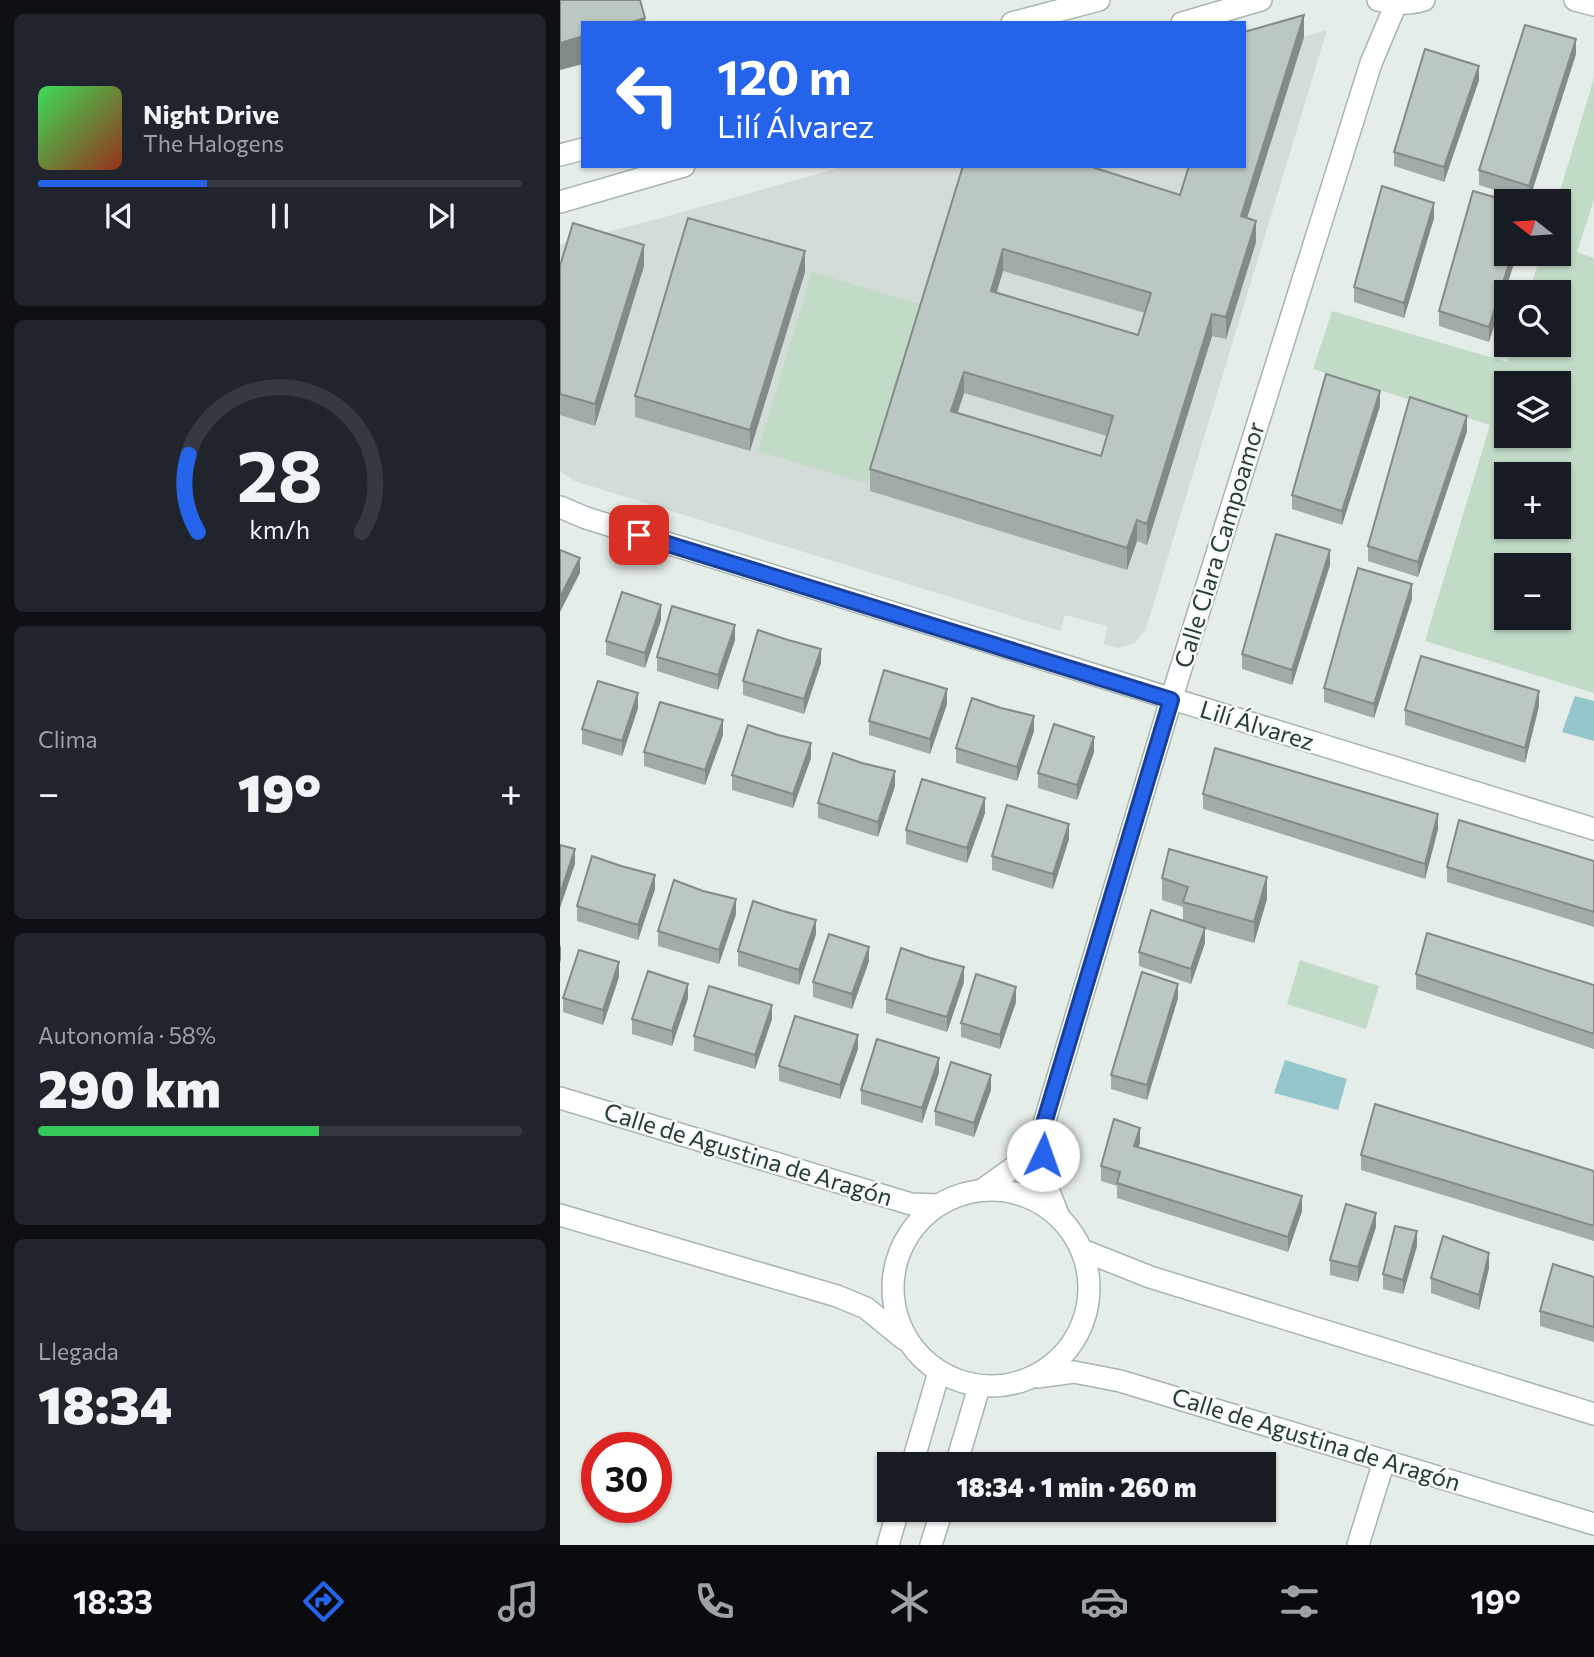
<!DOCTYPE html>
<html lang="es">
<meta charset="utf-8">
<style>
body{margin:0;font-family:Commissioner,sans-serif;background:#20242c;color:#f1f3f6;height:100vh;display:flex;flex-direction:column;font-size:26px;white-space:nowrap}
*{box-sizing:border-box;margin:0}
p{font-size:23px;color:#9ea1a6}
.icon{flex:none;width:38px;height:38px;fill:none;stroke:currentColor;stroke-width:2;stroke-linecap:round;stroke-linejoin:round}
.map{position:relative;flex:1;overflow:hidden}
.side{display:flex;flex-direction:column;gap:14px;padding:14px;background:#0d0f14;width:560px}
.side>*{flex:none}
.top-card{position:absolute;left:21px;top:21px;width:665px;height:147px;border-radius:0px;box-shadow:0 2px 5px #0004;background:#2563eb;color:#fff;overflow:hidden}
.needle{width:46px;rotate:287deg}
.controls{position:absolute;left:934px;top:189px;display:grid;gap:14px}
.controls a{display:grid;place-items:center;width:77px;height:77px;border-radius:0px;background:#171b24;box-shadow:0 2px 5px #0004;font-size:35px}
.speed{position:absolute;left:21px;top:1432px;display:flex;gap:14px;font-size:35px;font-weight:700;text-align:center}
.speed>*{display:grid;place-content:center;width:91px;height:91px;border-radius:50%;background:#171b24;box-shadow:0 2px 5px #0004;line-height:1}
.speed .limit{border:10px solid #d22;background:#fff;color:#111}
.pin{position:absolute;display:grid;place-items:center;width:60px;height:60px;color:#fff;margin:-30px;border-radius:14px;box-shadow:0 4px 10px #0006}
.me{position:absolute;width:77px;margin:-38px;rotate:3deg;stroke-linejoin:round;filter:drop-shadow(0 0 5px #0008)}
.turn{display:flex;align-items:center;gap:24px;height:147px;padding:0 21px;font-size:32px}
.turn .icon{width:91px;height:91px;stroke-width:2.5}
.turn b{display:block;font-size:49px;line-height:60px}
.big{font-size:52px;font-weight:800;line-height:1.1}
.side .card{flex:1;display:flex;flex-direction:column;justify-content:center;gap:10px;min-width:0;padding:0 24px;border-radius:10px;background:#20242c}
.side .dial{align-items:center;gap:0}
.dial svg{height:182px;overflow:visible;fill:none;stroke:#363941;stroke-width:7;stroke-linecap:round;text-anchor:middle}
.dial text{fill:#f1f3f6;stroke:none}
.song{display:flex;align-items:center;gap:21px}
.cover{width:84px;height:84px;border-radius:10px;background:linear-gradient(135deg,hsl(130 70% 55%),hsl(10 70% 35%))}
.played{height:7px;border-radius:4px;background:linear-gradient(90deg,#2563eb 35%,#363941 35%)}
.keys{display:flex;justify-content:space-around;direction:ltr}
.heat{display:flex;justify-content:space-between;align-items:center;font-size:38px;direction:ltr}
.charge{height:10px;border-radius:5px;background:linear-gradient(90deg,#34c759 58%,#363941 0)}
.trip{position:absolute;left:317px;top:1452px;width:399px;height:70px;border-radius:0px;background:#171b24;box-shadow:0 2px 5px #0004;font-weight:800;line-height:70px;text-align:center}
.menu{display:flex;height:112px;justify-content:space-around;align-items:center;background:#090b0e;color:#9ea1a6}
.menu .icon{width:49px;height:49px}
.menu .active{color:#2563eb}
.menu b{font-size:32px;color:#f1f3f6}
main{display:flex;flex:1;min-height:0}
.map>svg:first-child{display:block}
</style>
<main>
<section class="side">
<div class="card">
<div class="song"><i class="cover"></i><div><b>Night Drive</b><p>The Halogens</p></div></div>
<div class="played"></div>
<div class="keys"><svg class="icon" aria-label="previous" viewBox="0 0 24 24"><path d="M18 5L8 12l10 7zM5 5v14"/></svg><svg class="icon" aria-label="pause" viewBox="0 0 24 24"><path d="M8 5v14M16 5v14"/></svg><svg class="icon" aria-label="next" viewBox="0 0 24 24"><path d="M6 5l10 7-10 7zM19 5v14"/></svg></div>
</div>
<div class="card dial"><svg viewBox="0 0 100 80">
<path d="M14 69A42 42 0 1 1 86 69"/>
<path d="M14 69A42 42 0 0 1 10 35" stroke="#2563eb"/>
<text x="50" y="56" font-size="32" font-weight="700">28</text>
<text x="50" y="72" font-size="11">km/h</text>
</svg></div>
<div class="card"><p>Clima</p>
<div class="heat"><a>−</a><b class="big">19°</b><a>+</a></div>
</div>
<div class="card"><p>Autonomía · 58%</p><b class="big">290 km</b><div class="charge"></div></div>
<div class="card"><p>Llegada</p><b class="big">18:34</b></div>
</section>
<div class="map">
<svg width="1034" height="1545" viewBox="0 0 1034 1545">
<rect width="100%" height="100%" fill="#e5ede9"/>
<!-- built -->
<polygon fill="#d4dcd8" points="767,30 586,629 575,643 558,648 544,644 547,626 505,615 500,631 14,481 0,471 0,244 101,218 285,166 684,166 684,54"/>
<!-- green -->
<g fill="#c1dbc6" fill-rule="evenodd">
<path d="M1034,78V200L1017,252L1034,258V693L865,641L930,425L753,369L772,311L947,362L953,345H999V292H969L981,254H999V201H997ZM947,383H999V436H947ZM947,474H999V527H947ZM947,565H999V618H947Z"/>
<polygon points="252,272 362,305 308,484 198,451"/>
<polygon points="740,960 819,986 806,1029 727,1004"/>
</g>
<!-- water -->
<g fill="#94c7cb">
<polygon points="1015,696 1034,701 1034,741 1002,732"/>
<polygon points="725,1060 787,1079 778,1110 714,1093"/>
</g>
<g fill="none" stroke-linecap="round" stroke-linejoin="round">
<!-- minor casing -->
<g stroke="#a8b5af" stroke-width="24">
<g id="minor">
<path d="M818,0C834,4 848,5 864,0"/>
<polyline points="1015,0 1034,5"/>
<polyline points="452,23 539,0"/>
<polyline points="622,23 701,0"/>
<polyline points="0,155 23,149"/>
<polyline points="0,202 124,166"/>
<polyline points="0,507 26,518 1034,829"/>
<polyline points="0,1098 351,1204 378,1205"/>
<polyline points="482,1130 484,1179 499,1217"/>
<circle cx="431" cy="1288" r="98"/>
<polyline points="422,1190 457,1165 482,1130 611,700 811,63 836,4"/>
<polyline points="0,1215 277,1296 306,1308 344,1339"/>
<polyline points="522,1250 590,1277 1034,1414"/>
<polyline points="477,1377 514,1372 560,1381 1034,1524"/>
<polyline points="352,1465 379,1372"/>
<polyline points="396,1465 419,1387"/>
<polyline points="328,1545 338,1510"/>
<polyline points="371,1545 382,1510"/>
<polyline points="798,1545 824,1461"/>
</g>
</g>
<!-- minor -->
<use href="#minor" stroke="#fff" stroke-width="21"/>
</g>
<!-- wall -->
<g fill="#a1aba7" fill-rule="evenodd">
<path d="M744,37L687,218L696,242L666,339L652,336L587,545L577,541L567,570L310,491V469L403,166L620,195ZM443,271L585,313L578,335L436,293ZM404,393L547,436L541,456L397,413Z"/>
<polygon points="1016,54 969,201 919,185 919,170"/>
<polygon points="919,80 884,182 834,166 834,152"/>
<polygon points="948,201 929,342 879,326 879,311"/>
<polygon points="874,218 844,318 794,302 794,287"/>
<polygon points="0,266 84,266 35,426 0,415"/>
<polygon points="245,272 190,451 75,417 75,396"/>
<polygon points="820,406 782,525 732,509 732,495"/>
<polygon points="907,431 858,577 808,561 808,546"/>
<polygon points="770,565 732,685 682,669 682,654"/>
<polygon points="852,599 814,718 764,702 764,688"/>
<polygon points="101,620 85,668 46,655 46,641"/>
<polygon points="175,640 158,690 97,671 97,657"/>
<polygon points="261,663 244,714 183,695 183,681"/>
<polygon points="387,704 370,754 309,735 309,721"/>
<polygon points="979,706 965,763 845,725 845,710"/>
<polygon points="78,708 62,756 22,744 22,729"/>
<polygon points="474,731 457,781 396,763 396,748"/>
<polygon points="163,735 145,785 84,766 84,752"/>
<polygon points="534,752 517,800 478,788 478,773"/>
<polygon points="251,758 233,808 172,790 172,775"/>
<polygon points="335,786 318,837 258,818 258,803"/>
<polygon points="643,794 878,829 865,879 643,809"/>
<polygon points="425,813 407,863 346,844 346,830"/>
<polygon points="509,839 493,889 432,870 432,856"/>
<polygon points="1034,861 1034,927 887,882 887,867"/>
<polygon points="602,878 707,899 694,943 645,929 645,943 631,984 579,966 579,952 623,921 623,907 602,900"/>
<polygon points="95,889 78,940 17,921 17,906"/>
<polygon points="143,891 176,914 159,964 98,946 98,931"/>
<polygon points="223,911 256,934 239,985 178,966 178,951"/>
<polygon points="309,961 292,1009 253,997 253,982"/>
<polygon points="856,974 1034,985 1034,1049 856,989"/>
<polygon points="59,977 43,1025 3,1012 3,998"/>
<polygon points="404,982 387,1032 326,1013 326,999"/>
<polygon points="128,998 112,1046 72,1034 72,1019"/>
<polygon points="618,998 587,1100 551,1089 551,1075"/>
<polygon points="456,1002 440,1049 401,1037 401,1023"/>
<polygon points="212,1019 195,1069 134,1051 134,1036"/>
<polygon points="298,1049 280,1099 219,1081 219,1066"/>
<polygon points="379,1073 362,1123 301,1104 301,1090"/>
<polygon points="431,1090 414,1137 375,1125 375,1111"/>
<polygon points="580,1143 578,1147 742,1211 728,1252 557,1198 557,1186 541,1181 541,1166"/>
<polygon points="801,1155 1034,1171 1034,1241 801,1170"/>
<polygon points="816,1227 798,1282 770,1275 770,1260"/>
<polygon points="857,1246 843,1294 823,1289 823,1274"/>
<polygon points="929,1268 919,1310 871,1293 871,1278"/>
<polygon points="1034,1277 1034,1342 980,1326 980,1311"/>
</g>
<!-- shaded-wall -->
<g fill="#838b88">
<polygon points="744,15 744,37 681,237 681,216"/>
<polygon points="85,18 85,23 69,23"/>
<polygon points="23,36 23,64 0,70 0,43"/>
<polygon points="1016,39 1016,54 969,201 969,186"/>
<polygon points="919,66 919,80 884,182 884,167"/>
<polygon points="874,203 874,218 844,318 844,303"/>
<polygon points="696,221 696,242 666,339 666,317"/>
<polygon points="84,245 84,266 35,426 35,404"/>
<polygon points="443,249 443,271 431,312 431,291"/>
<polygon points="245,251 245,272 190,451 190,430"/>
<polygon points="952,254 957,254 929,342 929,327"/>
<polygon points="652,314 652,336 587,545 587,524"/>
<polygon points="404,372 404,393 391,433 391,411"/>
<polygon points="820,391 820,406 782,525 782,511"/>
<polygon points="907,416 907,431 858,577 858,562"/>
<polygon points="577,520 577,541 567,570 567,548"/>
<polygon points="770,550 770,565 732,685 732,670"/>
<polygon points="20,558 20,573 0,612 0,597"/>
<polygon points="852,584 852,599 814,718 814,704"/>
<polygon points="101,605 101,620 85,668 85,653"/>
<polygon points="175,625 175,640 158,690 158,675"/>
<polygon points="261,649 261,663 244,714 244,699"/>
<polygon points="387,689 387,704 370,754 370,739"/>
<polygon points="979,691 979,706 965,763 965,748"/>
<polygon points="78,693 78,708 62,756 62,741"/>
<polygon points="474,716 474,731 457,781 457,767"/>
<polygon points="163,720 163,735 145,785 145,770"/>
<polygon points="534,737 534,752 517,800 517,785"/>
<polygon points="251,743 251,758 233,808 233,794"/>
<polygon points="335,771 335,786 318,837 318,822"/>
<polygon points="425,798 425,813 407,863 407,848"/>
<polygon points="878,814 878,829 865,879 865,864"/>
<polygon points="509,824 509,839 493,889 493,874"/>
<polygon points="15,849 15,864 0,908 0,894"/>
<polygon points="95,875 95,889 78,940 78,925"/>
<polygon points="707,877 707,899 694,943 694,922"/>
<polygon points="176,899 176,914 159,964 159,950"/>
<polygon points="256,920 256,934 239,985 239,970"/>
<polygon points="645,928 645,943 631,984 631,969"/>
<polygon points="1,944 1,959 0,963 0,948"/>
<polygon points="309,947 309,961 292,1009 292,994"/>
<polygon points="59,962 59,977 43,1025 43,1010"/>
<polygon points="404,967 404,982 387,1032 387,1017"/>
<polygon points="128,984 128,998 112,1046 112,1031"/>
<polygon points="618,984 618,998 587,1100 587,1085"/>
<polygon points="456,987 456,1002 440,1049 440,1035"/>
<polygon points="212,1005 212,1019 195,1069 195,1055"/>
<polygon points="298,1035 298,1049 280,1099 280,1085"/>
<polygon points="379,1058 379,1073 362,1123 362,1108"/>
<polygon points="431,1075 431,1090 414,1137 414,1123"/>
<polygon points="580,1128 580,1143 574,1161 574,1146"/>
<polygon points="742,1196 742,1211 728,1252 728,1237"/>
<polygon points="816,1213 816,1227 798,1282 798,1267"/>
<polygon points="857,1231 857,1246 843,1294 843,1280"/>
<polygon points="929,1253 929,1268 919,1310 919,1295"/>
</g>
<!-- building -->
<g fill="#bbc7c2" stroke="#838b88" stroke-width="2" fill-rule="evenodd">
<polygon points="0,0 80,0 85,18 69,23 23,23 23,36 0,43"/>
<path d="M744,15L681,216L696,221L666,317L652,314L587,524L577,520L567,548L310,469L403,166H529L620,195L629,166H684V32ZM443,249L591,293L578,335L431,291ZM404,372L553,416L541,456L391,411Z"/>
<polygon points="965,25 1016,39 969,186 919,170"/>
<polygon points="865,49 919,66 884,167 834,152"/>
<polygon points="822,186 874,203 844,303 794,287"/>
<polygon points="913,191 948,201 947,254 952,254 929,327 879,311"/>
<polygon points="128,218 245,251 190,430 75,396"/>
<polygon points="13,223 84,245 35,404 0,394 0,266"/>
<polygon points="766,374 820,391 782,511 732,495"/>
<polygon points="850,397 907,416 858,562 808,546"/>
<polygon points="716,534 770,550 732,670 682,654"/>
<polygon points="0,550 20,558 0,597"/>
<polygon points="798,568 852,584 814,704 764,688"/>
<polygon points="62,592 101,605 85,653 46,641"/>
<polygon points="112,606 175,625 158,675 97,657"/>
<polygon points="198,630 228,640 261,649 244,699 183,681"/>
<polygon points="861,656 979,691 965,748 845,710"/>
<polygon points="324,670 387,689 370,739 309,721"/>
<polygon points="38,681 78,693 62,741 22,729"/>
<polygon points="412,698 441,708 474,716 457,767 396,748"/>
<polygon points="100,702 163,720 145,770 84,752"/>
<polygon points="494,724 534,737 517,785 478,773"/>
<polygon points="188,725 218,735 251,743 233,794 172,775"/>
<polygon points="655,748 878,814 865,864 643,794"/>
<polygon points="273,753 302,763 335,771 318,822 258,803"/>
<polygon points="362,779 425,798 407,848 346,830"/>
<polygon points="447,805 509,824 493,874 432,856"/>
<polygon points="899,820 1034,861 1034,912 887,867"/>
<polygon points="0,845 15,849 0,894"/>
<polygon points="609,849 707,877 694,922 623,902 628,887 602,878"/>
<polygon points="32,856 61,866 95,875 78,925 17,906"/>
<polygon points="114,880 143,891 176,899 159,950 98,931"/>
<polygon points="193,901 223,911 256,920 239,970 178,951"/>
<polygon points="591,910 645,928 631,969 579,952"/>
<polygon points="867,933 1034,985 1034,1034 856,974"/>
<polygon points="269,934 309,947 292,994 253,982"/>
<polygon points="341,948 370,958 404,967 387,1017 326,999"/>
<polygon points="19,950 59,962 43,1010 3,998"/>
<polygon points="88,971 128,984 112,1031 72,1019"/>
<polygon points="582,972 618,984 587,1085 551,1075"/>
<polygon points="416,974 456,987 440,1035 401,1023"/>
<polygon points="149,986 212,1005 195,1055 134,1036"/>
<polygon points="235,1016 298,1035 280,1085 219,1066"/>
<polygon points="317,1039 379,1058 362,1108 301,1090"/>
<polygon points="391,1062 431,1075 414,1123 375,1111"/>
<polygon points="815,1104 1034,1171 1034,1226 801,1155"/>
<polygon points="554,1119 580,1128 574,1146 742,1196 728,1237 557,1183 560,1172 541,1166"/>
<polygon points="786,1204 816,1213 798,1267 770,1260"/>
<polygon points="835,1226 857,1231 843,1280 823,1274"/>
<polygon points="883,1236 929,1253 919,1295 871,1278"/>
<polygon points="993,1264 1034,1277 1034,1327 980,1311"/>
</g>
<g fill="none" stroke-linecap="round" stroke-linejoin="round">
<!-- route casing -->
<g stroke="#184099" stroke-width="18">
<polyline id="route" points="79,535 611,700 482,1130 483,1155"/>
</g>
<!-- route -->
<use href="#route" stroke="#2563eb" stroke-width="12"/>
</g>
<g text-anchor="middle" stroke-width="5" stroke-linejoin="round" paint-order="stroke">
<!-- street labels -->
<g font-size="24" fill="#263d35" stroke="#f6f9f7">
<text transform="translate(660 545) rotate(-73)" y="8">Calle Clara Campoamor</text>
<text transform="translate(697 726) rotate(17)" y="8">Lilí Álvarez</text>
<text transform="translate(188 1155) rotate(17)" y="8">Calle de Agustina de Aragón</text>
<text transform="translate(756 1440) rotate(17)" y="8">Calle de Agustina de Aragón</text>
</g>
</g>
</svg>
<div class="controls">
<a><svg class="needle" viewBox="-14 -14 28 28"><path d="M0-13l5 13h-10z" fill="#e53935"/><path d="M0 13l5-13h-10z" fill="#9ea1a6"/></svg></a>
<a><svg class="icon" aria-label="search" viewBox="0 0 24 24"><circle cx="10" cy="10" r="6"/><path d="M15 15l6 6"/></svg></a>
<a><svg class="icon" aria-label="layers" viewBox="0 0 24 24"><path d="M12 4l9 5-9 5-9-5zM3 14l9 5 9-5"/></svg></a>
<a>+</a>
<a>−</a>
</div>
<div class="speed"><div class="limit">30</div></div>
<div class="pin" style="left:79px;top:535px;background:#d93025"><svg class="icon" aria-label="arrive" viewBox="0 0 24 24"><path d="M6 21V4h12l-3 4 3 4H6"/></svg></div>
<svg class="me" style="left:483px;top:1155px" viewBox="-20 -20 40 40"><circle r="19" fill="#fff"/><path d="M0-13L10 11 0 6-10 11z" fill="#2563eb"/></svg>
<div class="trip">18:34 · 1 min · 260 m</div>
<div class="top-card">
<div class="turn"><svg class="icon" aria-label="left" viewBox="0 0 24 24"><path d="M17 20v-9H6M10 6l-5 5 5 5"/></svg><div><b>120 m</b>Lilí Álvarez</div></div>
</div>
</div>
</main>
<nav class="menu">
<b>18:33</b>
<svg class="icon active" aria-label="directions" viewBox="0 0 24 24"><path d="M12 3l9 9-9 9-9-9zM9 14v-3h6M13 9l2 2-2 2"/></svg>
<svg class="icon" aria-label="music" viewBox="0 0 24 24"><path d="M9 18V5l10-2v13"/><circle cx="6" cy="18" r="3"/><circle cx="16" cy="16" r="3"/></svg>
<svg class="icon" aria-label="phone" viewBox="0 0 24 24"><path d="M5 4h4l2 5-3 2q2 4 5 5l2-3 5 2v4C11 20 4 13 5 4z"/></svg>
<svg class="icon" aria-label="climate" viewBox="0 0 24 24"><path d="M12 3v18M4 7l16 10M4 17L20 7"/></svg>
<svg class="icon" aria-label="car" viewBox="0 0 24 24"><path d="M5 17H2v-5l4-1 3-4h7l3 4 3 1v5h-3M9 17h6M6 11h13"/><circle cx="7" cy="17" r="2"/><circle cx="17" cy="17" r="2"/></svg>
<svg class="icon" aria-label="filters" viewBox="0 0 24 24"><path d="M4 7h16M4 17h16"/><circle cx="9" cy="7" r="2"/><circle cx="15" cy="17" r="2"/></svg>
<b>19°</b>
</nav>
